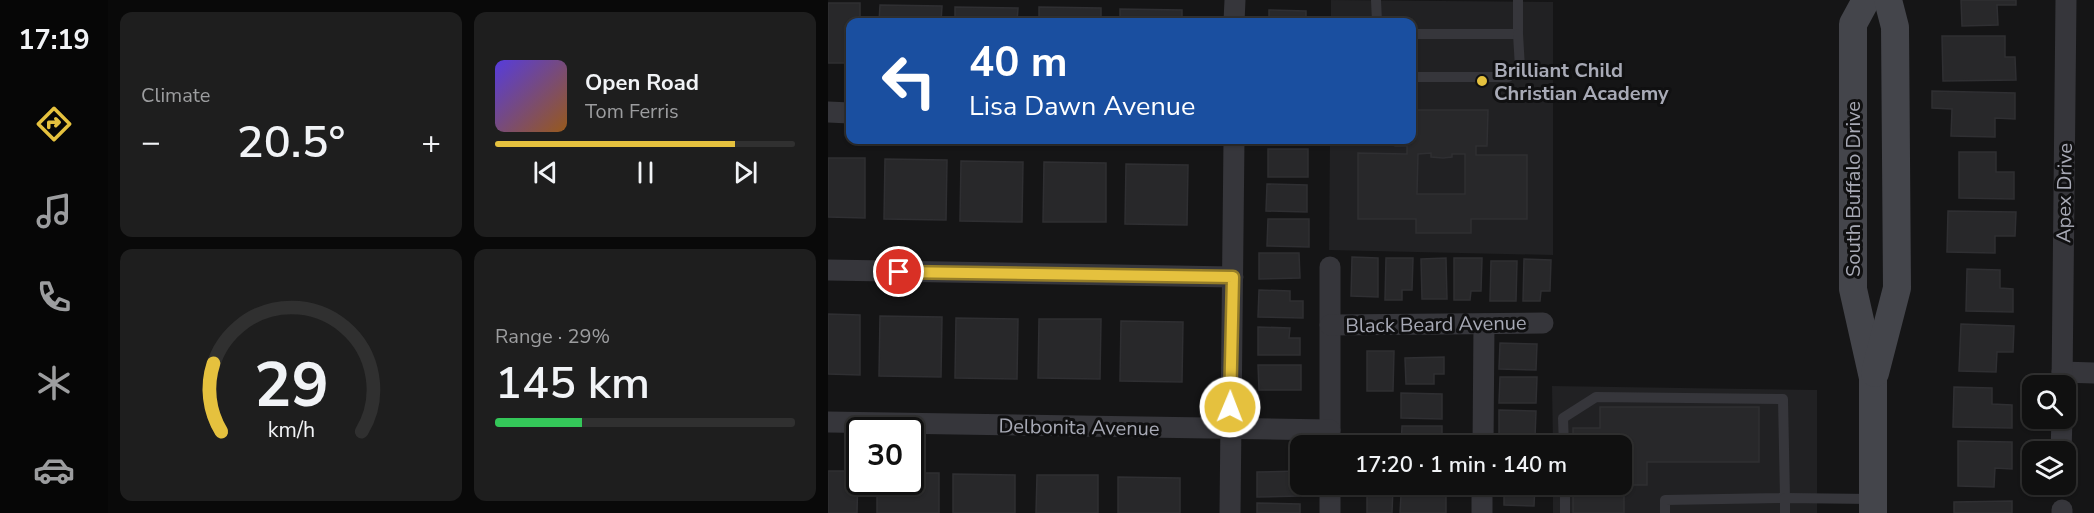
<!DOCTYPE html>
<meta charset="utf-8">
<style>
body{margin:0;font-family:"Nunito Sans",sans-serif;background:#1e1e1e;color:#f1f3f6;height:100vh;display:flex;flex-direction:column;font-size:22px;white-space:nowrap}
*{box-sizing:border-box;margin:0}
p{font-size:20px;color:#9c9d9f}
.icon{flex:none;width:33px;height:33px;fill:none;stroke:currentColor;stroke-width:2;stroke-linecap:round;stroke-linejoin:round}
.map{position:relative;flex:1;overflow:hidden}
.panel{display:flex;flex-direction:column;gap:12px;padding:12px;background:#090909;width:720px}
.panel>*{flex:none}
.hud{position:absolute;left:18px;top:18px;width:570px;height:126px;border-radius:12px;box-shadow:0 2px 4px #0004,0 0 0 2px #303030;background:#1a4fa0;color:#fff;overflow:hidden}
.fabs{position:absolute;left:1194px;top:375px;display:grid;gap:12px}
.fabs a{display:grid;place-items:center;width:54px;height:54px;border-radius:12px;background:#101010;box-shadow:0 2px 4px #0004,0 0 0 2px #303030;font-size:30px}
.speed{position:absolute;left:18px;top:417px;display:flex;gap:12px;font-size:30px;font-weight:700;text-align:center}
.speed>*{display:grid;place-content:center;width:78px;height:78px;border-radius:50%;background:#101010;box-shadow:0 2px 4px #0004,0 0 0 2px #303030;line-height:1}
.speed .limit{border:3px solid #111;border-radius:9px;background:#fff;color:#111}
.pin{position:absolute;display:grid;place-items:center;width:51px;height:51px;color:#fff;margin:-26px;border:3px solid #fff;border-radius:50%;box-shadow:0 2px 6px #0007}
.me{position:absolute;width:66px;margin:-33px;rotate:1deg;stroke-linejoin:round;filter:drop-shadow(0 0 4px #0008)}
.turn{display:flex;align-items:center;gap:21px;height:126px;padding:0 24px;font-size:27px}
.turn .icon{width:78px;height:78px;stroke-width:2.5}
.turn b{display:block;font-size:42px;line-height:51px}
.big{font-size:45px;font-weight:600;line-height:1.1}
.panel .card{flex:1;display:flex;flex-direction:column;justify-content:center;gap:9px;min-width:0;padding:0 21px;border-radius:12px;background:#1e1e1e}
.panel .dial{align-items:center;gap:0}
.dial svg{height:156px;overflow:visible;fill:none;stroke:#303030;stroke-width:7;stroke-linecap:round;text-anchor:middle}
.dial text{fill:#f1f3f6;stroke:none}
.song{display:flex;align-items:center;gap:18px}
.cover{width:72px;height:72px;border-radius:9px;background:linear-gradient(135deg,hsl(250 70% 55%),hsl(30 70% 35%))}
.played{height:6px;border-radius:3px;background:linear-gradient(90deg,#e5c13e 80%,#303030 80%)}
.keys{display:flex;justify-content:space-around;direction:ltr}
.heat{display:flex;justify-content:space-between;align-items:center;font-size:33px;direction:ltr}
.charge{height:9px;border-radius:4px;background:linear-gradient(90deg,#34c759 29%,#303030 0)}
.panel .tiles{flex:1;display:grid;gap:12px;grid-template-columns:repeat(2,1fr)}
.trip{position:absolute;left:462px;top:435px;width:342px;height:60px;border-radius:12px;background:#101010;box-shadow:0 2px 4px #0004,0 0 0 2px #303030;font-weight:600;line-height:60px;text-align:center}
main{display:flex;flex:1;min-height:0}
.tab-bar{display:flex;flex-direction:column;width:108px;justify-content:space-around;align-items:center;background:#060606;color:#9c9d9f}
.tab-bar .icon{width:42px;height:42px}
.tab-bar .current{color:#e5c13e}
.tab-bar b{font-size:27px;color:#f1f3f6}
.map>svg:first-child{display:block}
</style>
<main>
<nav class="tab-bar">
<b>17:19</b>
<svg class="icon current" aria-label="directions" viewBox="0 0 24 24"><path d="M12 3l9 9-9 9-9-9zM9 14v-3h6M13 9l2 2-2 2"/></svg>
<svg class="icon" aria-label="music" viewBox="0 0 24 24"><path d="M9 18V5l10-2v13"/><circle cx="6" cy="18" r="3"/><circle cx="16" cy="16" r="3"/></svg>
<svg class="icon" aria-label="phone" viewBox="0 0 24 24"><path d="M5 4h4l2 5-3 2q2 4 5 5l2-3 5 2v4C11 20 4 13 5 4z"/></svg>
<svg class="icon" aria-label="climate" viewBox="0 0 24 24"><path d="M12 3v18M4 7l16 10M4 17L20 7"/></svg>
<svg class="icon" aria-label="car" viewBox="0 0 24 24"><path d="M5 17H2v-5l4-1 3-4h7l3 4 3 1v5h-3M9 17h6M6 11h13"/><circle cx="7" cy="17" r="2"/><circle cx="17" cy="17" r="2"/></svg>
</nav>
<section class="panel">
<div class="tiles">
<div class="card"><p>Climate</p>
<div class="heat"><a>−</a><b class="big">20.5°</b><a>+</a></div>
</div>
<div class="card">
<div class="song"><i class="cover"></i><div><b>Open Road</b><p>Tom Ferris</p></div></div>
<div class="played"></div>
<div class="keys"><svg class="icon" aria-label="previous" viewBox="0 0 24 24"><path d="M18 5L8 12l10 7zM5 5v14"/></svg><svg class="icon" aria-label="pause" viewBox="0 0 24 24"><path d="M8 5v14M16 5v14"/></svg><svg class="icon" aria-label="next" viewBox="0 0 24 24"><path d="M6 5l10 7-10 7zM19 5v14"/></svg></div>
</div>
<div class="card dial"><svg viewBox="0 0 100 80">
<path d="M14 69A42 42 0 1 1 86 69"/>
<path d="M14 69A42 42 0 0 1 10 34" stroke="#e5c13e"/>
<text x="50" y="56" font-size="32" font-weight="700">29</text>
<text x="50" y="72" font-size="11">km/h</text>
</svg></div>
<div class="card"><p>Range · 29%</p><b class="big">145 km</b><div class="charge"></div></div>
</div>
</section>
<div class="map">
<svg width="1266" height="513" viewBox="0 0 1266 513">
<rect width="100%" height="100%" fill="#151516"/>
<!-- built -->
<g fill="#212123">
<polygon points="503,0 725,2 725,255 501,250 502,140 584,140 584,22 503,22"/>
<polygon points="724,386 989,390 989,513 725,513 725,485 794,484 794,446 725,445"/>
</g>
<!-- building -->
<g fill="#28282a" stroke="#2f2f32" stroke-width="1.5" fill-rule="evenodd">
<polygon points="1133,0 1188,0 1188,5 1169,5 1170,25 1134,26"/>
<polygon points="0,3 32,3 32,22 22,22 22,63 0,63"/>
<polygon points="52,5 114,6 113,22 51,22"/>
<polygon points="127,7 190,8 189,22 127,22"/>
<polygon points="211,7 273,8 273,22 211,22"/>
<polygon points="292,9 354,10 354,22 292,22"/>
<polygon points="441,10 478,11 478,22 441,22"/>
<polygon points="1114,36 1177,36 1177,57 1187,57 1188,80 1115,81"/>
<polygon points="1104,91 1187,93 1187,119 1167,118 1167,137 1123,136 1124,109 1104,108"/>
<path d="M584,110H660L659,146H648V155H699V219H643V233H588V219H530V153L579,154V146H567V140H584ZM603,153V157L615,158L624,157V154H637V194H589L590,154Z"/>
<rect x="440" y="149" width="40" height="28"/>
<polygon points="1131,152 1168,152 1168,172 1186,172 1186,199 1131,198"/>
<polygon points="0,158 37,158 37,218 0,217"/>
<polygon points="57,159 119,160 118,220 56,219"/>
<polygon points="133,161 195,162 194,222 132,221"/>
<polygon points="216,162 278,163 278,222 215,222"/>
<polygon points="298,164 360,165 359,225 297,224"/>
<polygon points="439,184 479,185 479,212 438,211"/>
<polygon points="1120,211 1188,212 1187,236 1167,236 1167,253 1119,252"/>
<polygon points="440,219 481,219 481,247 439,246"/>
<polygon points="431,253 471,253 472,278 431,279"/>
<polygon points="524,257 550,258 550,297 523,296"/>
<polygon points="558,258 585,258 584,290 574,290 574,300 557,300"/>
<polygon points="618,258 619,299 594,299 593,259"/>
<polygon points="626,258 654,258 653,291 643,291 642,300 626,300"/>
<polygon points="696,259 723,260 722,291 713,291 712,301 695,301"/>
<polygon points="663,261 689,261 688,301 662,301"/>
<polygon points="1139,269 1172,270 1172,288 1185,289 1185,312 1138,311"/>
<polygon points="431,290 462,291 462,301 475,301 475,318 430,317"/>
<polygon points="0,314 32,315 32,375 0,374"/>
<polygon points="52,316 114,317 113,377 51,376"/>
<polygon points="128,318 190,319 189,379 127,378"/>
<polygon points="211,319 273,319 272,379 210,378"/>
<polygon points="293,321 355,322 354,382 292,381"/>
<polygon points="1133,324 1186,326 1185,352 1169,352 1168,372 1131,371"/>
<polygon points="430,327 462,328 461,338 472,338 472,355 430,355"/>
<polygon points="672,343 709,344 708,370 671,369"/>
<polygon points="539,351 566,351 565,391 539,391"/>
<polygon points="616,357 616,374 606,374 606,384 578,384 577,358"/>
<polygon points="430,365 473,365 473,390 431,390"/>
<polygon points="672,377 709,377 708,403 671,403"/>
<polygon points="1126,387 1164,388 1164,404 1184,405 1184,428 1125,427"/>
<polygon points="573,393 614,394 614,419 573,418"/>
<polygon points="772,407 931,407 931,462 819,462 819,485 796,485 796,513 745,513 745,484 794,484 794,446 745,446 745,428 772,428"/>
<polygon points="671,410 708,411 707,438 671,437"/>
<polygon points="574,426 614,426 614,446 573,446"/>
<polygon points="1130,441 1184,442 1184,469 1167,468 1166,487 1130,486"/>
<polygon points="0,471 30,471 29,513 0,513"/>
<polygon points="470,471 471,496 429,497 429,472"/>
<polygon points="82,473 111,473 111,513 49,513 49,482 82,482"/>
<polygon points="125,474 187,475 187,513 125,513"/>
<polygon points="209,475 270,475 270,513 208,513"/>
<polygon points="290,477 352,478 352,513 290,513"/>
<rect x="572" y="484" width="44" height="4"/>
<polygon points="668,484 707,484 706,506 676,505 676,495 667,495"/>
<polygon points="539,486 565,487 564,513 539,513"/>
<polygon points="573,495 618,496 618,513 572,513"/>
<polygon points="1184,501 1184,513 1126,513 1126,502"/>
<polygon points="429,503 472,504 472,513 429,513"/>
</g>
<g fill="none" stroke-linecap="round" stroke-linejoin="round">
<!-- service -->
<g stroke="#36363b" stroke-width="10">
<polyline points="548,0 549,22"/>
<polyline points="584,34 690,34 690,0"/>
<polyline points="584,77 680,77 692,68 690,34"/>
<polyline points="736,446 735,418 768,397 955,399 957,498 837,500 837,513"/>
<polyline points="737,484 737,513"/>
<polyline points="957,513 957,498 1044,499"/>
</g>
<!-- minor -->
<g stroke="#36363b" stroke-width="21">
<polyline points="406,22 407,0"/>
<polyline points="0,112 22,113"/>
<polyline points="502,267 502,446"/>
<polyline points="0,270 405,277"/>
<polyline points="502,325 715,323"/>
<polyline points="1234,372 1266,373"/>
<polyline points="1234,386 1238,0"/>
<polyline points="0,422 502,430"/>
<polyline points="655,446 656,324"/>
<polyline points="1233,452 1234,418"/>
<polyline points="502,484 502,513"/>
<polyline points="1234,510 1234,513"/>
<polyline points="402,513 406,140"/>
<polyline points="654,513 654,484"/>
</g>
<!-- secondary -->
<g stroke="#44454b" stroke-width="28">
<polyline points="1038,0 1025,24 1025,289 1045,378 1045,513"/>
<polyline points="1047,373 1069,288 1067,27 1060,0"/>
</g>
</g>
<g fill="none" stroke-linecap="round" stroke-linejoin="round">
<!-- route casing -->
<g stroke="#957d28" stroke-width="15">
<polyline id="route" points="71,272 405,277 402,407"/>
</g>
<!-- route -->
<use href="#route" stroke="#e5c13e" stroke-width="10"/>
</g>
<!-- markers -->
<circle fill="#e5c13e" stroke="#101011" stroke-width="2" cx="654" cy="81" r="6"/>
<g text-anchor="middle" stroke-width="6" stroke-linejoin="round" paint-order="stroke">
<!-- poi labels -->
<g font-size="20" font-weight="bold" fill="#a8aab6" stroke="#101011" text-anchor="start">
<text x="666" y="77">Brilliant Child<tspan x="666" dy="23">Christian Academy</tspan></text>
</g>
<!-- street labels -->
<g font-size="20" fill="#a8aab6" stroke="#101011">
<text transform="translate(1025 189) rotate(-90)" y="7">South Buffalo Drive</text>
<text transform="translate(1236 193) rotate(-89)" y="7">Apex Drive</text>
<text transform="translate(608 324) rotate(-1)" y="7">Black Beard Avenue</text>
<text transform="translate(251 427) rotate(1)" y="7">Delbonita Avenue</text>
</g>
</g>
</svg>
<div class="fabs">
<a><svg class="icon" aria-label="search" viewBox="0 0 24 24"><circle cx="10" cy="10" r="6"/><path d="M15 15l6 6"/></svg></a>
<a><svg class="icon" aria-label="layers" viewBox="0 0 24 24"><path d="M12 4l9 5-9 5-9-5zM3 14l9 5 9-5"/></svg></a>
</div>
<div class="speed"><div class="limit">30</div></div>
<div class="pin" style="left:71px;top:272px;background:#d93025"><svg class="icon" aria-label="arrive" viewBox="0 0 24 24"><path d="M6 21V4h12l-3 4 3 4H6"/></svg></div>
<svg class="me" style="left:402px;top:407px" viewBox="-20 -20 40 40"><circle r="17" fill="#e5c13e" stroke="#fff" stroke-width="3"/><path d="M0-11L8 9 0 5-8 9z" fill="#fff"/></svg>
<div class="trip">17:20 · 1 min · 140 m</div>
<div class="hud">
<div class="turn"><svg class="icon" aria-label="left" viewBox="0 0 24 24"><path d="M17 20v-9H6M10 6l-5 5 5 5"/></svg><div><b>40 m</b>Lisa Dawn Avenue</div></div>
</div>
</div>
</main>
